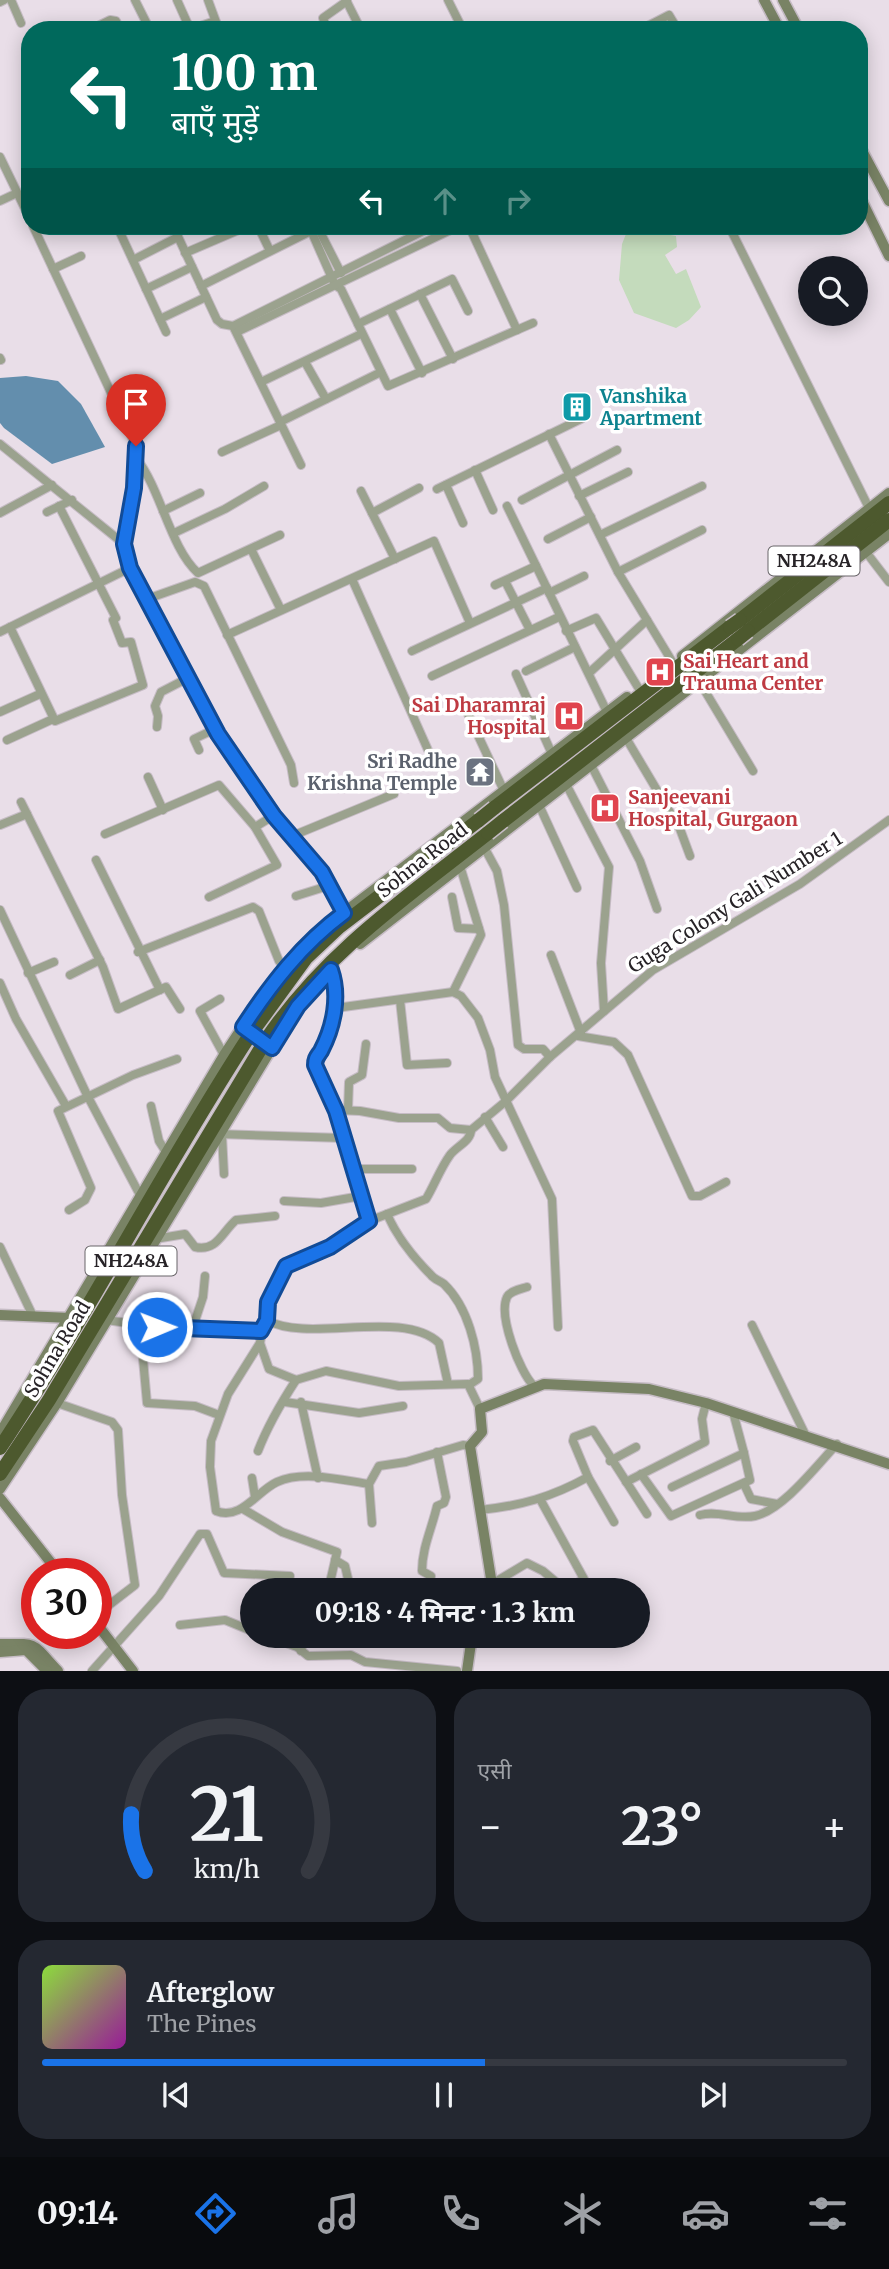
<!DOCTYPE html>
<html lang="hi">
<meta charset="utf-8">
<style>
body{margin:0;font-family:Merriweather,"Noto Sans Devanagari",serif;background:#242831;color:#f1f3f6;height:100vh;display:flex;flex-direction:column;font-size:26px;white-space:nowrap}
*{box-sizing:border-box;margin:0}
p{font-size:23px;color:#9ea1a6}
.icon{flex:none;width:38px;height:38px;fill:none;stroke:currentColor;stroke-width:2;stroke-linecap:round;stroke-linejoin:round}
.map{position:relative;height:1671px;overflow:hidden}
.sheet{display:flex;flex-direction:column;gap:18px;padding:18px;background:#0d0f14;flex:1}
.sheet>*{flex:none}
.guide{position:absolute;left:21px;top:21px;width:847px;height:214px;border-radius:28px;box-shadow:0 4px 18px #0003;background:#00695c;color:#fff;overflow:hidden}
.tools{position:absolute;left:798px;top:256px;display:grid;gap:14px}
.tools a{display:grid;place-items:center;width:70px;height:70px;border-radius:50%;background:#171b24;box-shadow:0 4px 18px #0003;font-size:35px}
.speed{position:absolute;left:21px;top:1558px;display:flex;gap:14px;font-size:35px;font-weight:700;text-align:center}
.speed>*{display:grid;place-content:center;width:91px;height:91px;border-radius:50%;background:#171b24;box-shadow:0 4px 18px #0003;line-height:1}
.speed .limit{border:10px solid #d22;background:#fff;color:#111}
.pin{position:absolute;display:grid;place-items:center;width:60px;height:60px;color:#fff;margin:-72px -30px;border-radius:50% 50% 50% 0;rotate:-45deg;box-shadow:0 0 7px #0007}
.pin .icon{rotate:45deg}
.me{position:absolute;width:77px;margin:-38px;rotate:89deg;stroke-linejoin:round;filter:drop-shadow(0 0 5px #0008)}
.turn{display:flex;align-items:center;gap:24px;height:147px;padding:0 35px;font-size:32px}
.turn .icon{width:91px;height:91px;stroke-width:2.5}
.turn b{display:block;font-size:49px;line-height:60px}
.lanes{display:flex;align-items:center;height:66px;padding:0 35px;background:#0003;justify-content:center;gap:35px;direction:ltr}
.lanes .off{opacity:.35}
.big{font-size:52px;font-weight:700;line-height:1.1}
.sheet .card{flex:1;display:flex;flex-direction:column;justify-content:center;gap:10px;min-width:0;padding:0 24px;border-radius:28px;background:#242831}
.sheet .dial{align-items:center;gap:0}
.dial svg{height:182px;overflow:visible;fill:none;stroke:#363941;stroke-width:7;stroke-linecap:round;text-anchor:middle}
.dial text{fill:#f1f3f6;stroke:none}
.song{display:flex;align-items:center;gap:21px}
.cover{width:84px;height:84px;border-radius:10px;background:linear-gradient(135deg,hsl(90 70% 55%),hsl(300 70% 35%))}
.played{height:7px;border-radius:4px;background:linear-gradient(90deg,#1a73e8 55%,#363941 55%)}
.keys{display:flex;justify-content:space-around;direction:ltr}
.heat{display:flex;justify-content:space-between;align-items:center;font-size:38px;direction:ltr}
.sheet .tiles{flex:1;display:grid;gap:18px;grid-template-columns:1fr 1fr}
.card:last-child{grid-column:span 2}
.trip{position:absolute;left:240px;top:1578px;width:410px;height:70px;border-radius:35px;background:#171b24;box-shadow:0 4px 18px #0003;font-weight:700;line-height:70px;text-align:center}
.dock{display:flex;height:112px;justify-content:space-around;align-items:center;background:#090b0e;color:#9ea1a6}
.dock .icon{width:49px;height:49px}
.dock .current{color:#1a73e8}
.dock b{font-size:32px;color:#f1f3f6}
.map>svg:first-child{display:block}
</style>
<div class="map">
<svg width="889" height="1671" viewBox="0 0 889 1671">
<rect width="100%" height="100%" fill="#e9dee8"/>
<!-- green -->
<polygon fill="#c4dbbc" points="642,230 676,236 677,247 665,255 676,274 686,269 701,307 689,320 676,328 634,313 619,280 622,244 626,234"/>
<!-- water -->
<polygon fill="#638ead" points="26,376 58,381 81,404 105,447 52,464 4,428 0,423 0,378"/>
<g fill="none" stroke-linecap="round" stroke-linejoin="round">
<!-- street casing -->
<g stroke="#c6bcc5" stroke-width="10">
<g id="street">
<polyline points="11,0 21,23"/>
<polyline points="135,0 150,30"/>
<polyline points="177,0 190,29"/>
<polyline points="208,0 219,30"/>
<polyline points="346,0 361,30"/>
<polyline points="448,0 463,30"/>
<polyline points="0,2 4,0"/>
<polyline points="90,30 110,20 116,21 120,30"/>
<polyline points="189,30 215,21"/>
<polyline points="327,30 323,18 347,1"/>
<polyline points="640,30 669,15 678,30"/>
<polyline points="0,157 30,219"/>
<polyline points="0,201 17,193"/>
<polyline points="33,226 136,446 134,488 124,544 130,568 218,734 273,816 322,872 344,913"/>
<polyline points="117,226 166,332"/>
<polyline points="173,226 217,320 222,324 233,326 301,465"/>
<polyline points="258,226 270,251"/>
<polyline points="309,226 335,285 341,289 388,386 533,323"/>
<polyline points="317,226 341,273"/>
<polyline points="469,226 517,330"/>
<polyline points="729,226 869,508"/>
<polyline points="120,231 132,226"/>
<polyline points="185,253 248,226"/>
<polyline points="133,260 178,237"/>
<polyline points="53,269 81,256"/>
<polyline points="201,286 311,231"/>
<polyline points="146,289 192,267"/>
<polyline points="420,294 453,359"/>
<polyline points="390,309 422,373"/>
<polyline points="160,319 206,297"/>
<polyline points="358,324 452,279 468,311"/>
<polyline points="233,326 433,226"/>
<polyline points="237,332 459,226"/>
<polyline points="0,358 1,360"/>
<polyline points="305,362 326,399"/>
<polyline points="261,382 361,334"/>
<polyline points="280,422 381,372"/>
<polyline points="549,434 618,572 673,663"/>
<polyline points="0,444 124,544"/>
<polyline points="222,452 281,425"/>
<path d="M136,458C161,489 170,548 198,573L280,535"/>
<polyline points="475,470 493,510"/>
<polyline points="446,485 463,523"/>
<polyline points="437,489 581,419"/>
<polyline points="361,491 372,513"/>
<polyline points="579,496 628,472"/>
<polyline points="522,500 617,450"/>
<polyline points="507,506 607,712"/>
<polyline points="163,511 200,493"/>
<polyline points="47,512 72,500"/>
<polyline points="0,513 52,485"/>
<polyline points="174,533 225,509 264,486"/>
<polyline points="600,535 702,486"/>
<polyline points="548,539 591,517"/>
<polyline points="251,549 281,610"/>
<polyline points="866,552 889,582"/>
<polyline points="395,559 372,513 419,488"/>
<polyline points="618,572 702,530"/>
<polyline points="352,579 428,750"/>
<polyline points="505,581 530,630"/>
<polyline points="495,585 536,566"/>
<polyline points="549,593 584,576"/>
<polyline points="147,599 195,582 204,586 291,765 294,783"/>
<polyline points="10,627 55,721 143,685 131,642 122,643 113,620 116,618 59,506"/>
<polyline points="566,631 596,618 639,689"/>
<polyline points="0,632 130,568"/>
<polyline points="227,635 434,541 470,623"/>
<polyline points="412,651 547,588"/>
<polyline points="526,671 575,647"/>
<polyline points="589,673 647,620"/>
<polyline points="516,674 552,754"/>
<polyline points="432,676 559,617"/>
<polyline points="699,681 753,771"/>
<polyline points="461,699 504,791"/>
<polyline points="0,712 40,694"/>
<polyline points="157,727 158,716 155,706 161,692 188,678"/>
<polyline points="626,738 680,829 690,856"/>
<polyline points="7,740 53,719"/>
<polyline points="199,750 194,739 215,729"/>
<polyline points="591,765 640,861 657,909"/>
<polyline points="148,777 163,810"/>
<polyline points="566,784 609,867 601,963 604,1011"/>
<polyline points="21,802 103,967 118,1009 166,987 180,1009"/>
<polyline points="539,805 577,888"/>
<polyline points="0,825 27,814"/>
<polyline points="255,827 273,816"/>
<polyline points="105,834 219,785 255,827 277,865 209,897"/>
<polyline points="292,836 394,794"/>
<polyline points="484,847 497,871 504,905 518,1045 524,1049 543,1049 550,1057"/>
<polyline points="96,860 160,990"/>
<polyline points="296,896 331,885"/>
<polyline points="452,897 458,928 479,929"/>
<polyline points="0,910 87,1095 141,1197"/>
<polyline points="138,952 253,907 259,911 279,961 285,968"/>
<polyline points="551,955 581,1033"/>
<path d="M331,970C340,996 334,1026 321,1051C317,1057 315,1058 315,1065L336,1110L369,1221"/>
<polyline points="28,973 54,962"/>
<polyline points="70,975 100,960"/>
<polyline points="0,983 16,1019 66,1106"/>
<polyline points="453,992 481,935 460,866"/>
<polyline points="220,999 200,1011 224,1055"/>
<polyline points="400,1000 407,1065 447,1063"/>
<polyline points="336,1008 453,992 461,996 478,1018 490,1050 495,1077 552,1199 558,1327"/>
<polyline points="578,1036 614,1042 628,1055 692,1196 700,1196 726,1182"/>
<polyline points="151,1106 159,1141 166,1152"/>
<polyline points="336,1110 360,1111 399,1118 438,1118 450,1128 471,1130"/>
<polyline points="348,1110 349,1082 362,1075 366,1044"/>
<polyline points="485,1117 503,1147"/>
<polyline points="218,1134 343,1138"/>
<polyline points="222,1135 224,1174"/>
<polyline points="352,1169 412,1169"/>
<polyline points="284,1201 321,1203 361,1196"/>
<polyline points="69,1210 85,1200 91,1188 58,1111 133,1075 177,1059"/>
<path d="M387,1214C397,1237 413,1257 431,1275C434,1279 440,1281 444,1284C468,1307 478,1348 478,1379L469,1385"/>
<path d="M155,1239L185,1234L195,1247C217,1252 222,1232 236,1220L275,1216"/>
<polyline points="0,1247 32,1314"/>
<path d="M527,1287C521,1289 510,1291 507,1297C498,1316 520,1372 533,1385"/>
<polyline points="106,1320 157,1327 261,1331"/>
<path d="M267,1320C308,1344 402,1308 439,1343L448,1384"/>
<polyline points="752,1325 805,1434"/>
<polyline points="140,1326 147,1403 195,1406 219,1415"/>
<polyline points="193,1327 203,1297 205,1276"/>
<polyline points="260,1343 269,1369 296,1380 326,1371 399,1386 468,1384 480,1409"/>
<polyline points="285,1402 359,1413 403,1406"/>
<polyline points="301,1402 318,1478"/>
<polyline points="57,1403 112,1422 118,1430 122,1495 135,1585 96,1615"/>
<path d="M258,1451C268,1425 281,1403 296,1380"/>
<polyline points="610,1461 636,1447"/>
<polyline points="641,1474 671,1516 750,1480 744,1453"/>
<polyline points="252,1478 255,1497"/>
<polyline points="626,1482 705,1442 702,1419 706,1403"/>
<path d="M369,1484C342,1480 303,1470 277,1482C257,1491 241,1521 216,1511L210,1467L211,1441L228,1394L260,1343L268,1302L286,1266L330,1247L369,1221L426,1199C434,1186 440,1169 450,1155C457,1146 471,1141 471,1130L506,1101L550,1057L653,970L800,884L889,820"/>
<polyline points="744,1484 751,1499 777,1504"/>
<polyline points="672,1487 744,1453 733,1412"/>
<polyline points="243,1509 282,1532 337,1552 328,1591"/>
<path d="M480,1510C520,1506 552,1497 588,1477"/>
<path d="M700,1515C718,1510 736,1520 755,1516C783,1510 817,1465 837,1444"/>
<polyline points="614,1522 588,1477 573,1441 574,1437 593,1430 647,1514"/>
<polyline points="372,1523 369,1484 379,1466 406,1462 463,1445 470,1446"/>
<polyline points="335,1560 345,1566 349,1583 394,1591"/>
<polyline points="492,1584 527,1563 543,1571 562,1587 570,1587 584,1579 540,1499"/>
<path d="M428,1591L431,1576L422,1571C422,1548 432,1528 437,1506L444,1503L446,1497L437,1452"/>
<polyline points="180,1625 225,1620 252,1631"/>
<polyline points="268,1636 297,1647 308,1656 351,1655 365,1662 457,1671"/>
<polyline points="301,1651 304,1636"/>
<polyline points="92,1671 159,1596 200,1534 207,1534 224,1573 290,1576"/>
</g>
</g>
<!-- secondary casing -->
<g stroke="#c6bcc5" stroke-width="13">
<g id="secondary">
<polyline points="764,0 780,30"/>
<polyline points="783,0 799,30"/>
<polyline points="859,145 889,201"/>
<polyline points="859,195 889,256"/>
<polyline points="682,656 889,493"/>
<polyline points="360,944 889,534"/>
<polyline points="0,1315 71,1318"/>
<polyline points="0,1433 224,1055 262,997 321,930 627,697"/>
<polyline points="0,1489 57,1403 295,1010"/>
<polyline points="0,1498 59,1573"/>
<polyline points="493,1591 470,1446 482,1432 480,1409 544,1384 649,1389 706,1403 889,1464"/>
<polyline points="96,1623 133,1671"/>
<path d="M0,1644C39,1644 30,1641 58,1671"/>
<polyline points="0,1652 26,1650 47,1671"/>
<polyline points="467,1671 472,1636"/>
</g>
</g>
<!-- highway casing -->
<g stroke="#c6bcc5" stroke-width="17">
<g id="highway">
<polyline points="740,620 889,503"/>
<polyline points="748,631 889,520"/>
<polyline points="494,808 730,627"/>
<polyline points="503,821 738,639"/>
<polyline points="255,1028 306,958 339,927 479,820"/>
<path d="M268,1037C326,952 408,896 488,833"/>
<path d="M0,1448C88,1315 161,1172 248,1038"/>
<polyline points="0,1474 49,1400 261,1048"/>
</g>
</g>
<!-- street -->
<use href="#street" stroke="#9ba28e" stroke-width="8"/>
<!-- secondary -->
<use href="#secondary" stroke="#798365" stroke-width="10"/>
<!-- highway -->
<use href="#highway" stroke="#4d592e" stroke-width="14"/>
<!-- highway-bridge casing -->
<g stroke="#c6bcc5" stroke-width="17" stroke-linecap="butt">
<g id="highway-bridge">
<polyline points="730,627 740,620"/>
<polyline points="738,639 748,631"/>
<polyline points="479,820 494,808"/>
<polyline points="488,833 503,821"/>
<polyline points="248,1038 255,1028"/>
<polyline points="261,1048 268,1037"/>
</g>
</g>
<!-- highway-bridge -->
<use href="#highway-bridge" stroke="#4d592e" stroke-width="14"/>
</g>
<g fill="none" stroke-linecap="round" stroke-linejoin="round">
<!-- route casing -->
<g stroke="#114b97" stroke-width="18">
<path id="route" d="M136,446L134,488L124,544L130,568L218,734L274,816L322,872L344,913C302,944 271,984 243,1027L272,1048L298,1006L331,970C340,996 334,1026 321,1051C317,1057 315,1058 315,1065L336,1111L369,1221L330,1247L286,1266L268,1302L267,1320L261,1331L157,1327"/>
</g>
<!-- route -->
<use href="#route" stroke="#1a73e8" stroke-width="12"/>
</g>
<!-- icons -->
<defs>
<g id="building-square" transform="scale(1.575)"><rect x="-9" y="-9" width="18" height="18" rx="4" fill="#0f9aa8" stroke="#fff"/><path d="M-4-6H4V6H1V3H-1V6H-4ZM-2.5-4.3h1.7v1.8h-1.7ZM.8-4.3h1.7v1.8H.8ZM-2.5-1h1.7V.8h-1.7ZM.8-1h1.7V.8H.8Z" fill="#fff"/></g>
<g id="hospital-square" transform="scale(1.575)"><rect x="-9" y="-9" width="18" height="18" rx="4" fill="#e0444e" stroke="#fff"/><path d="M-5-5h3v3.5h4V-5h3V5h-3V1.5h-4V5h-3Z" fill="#fff"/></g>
<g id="temple-square" transform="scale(1.575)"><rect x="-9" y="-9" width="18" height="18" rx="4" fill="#6b7280" stroke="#fff"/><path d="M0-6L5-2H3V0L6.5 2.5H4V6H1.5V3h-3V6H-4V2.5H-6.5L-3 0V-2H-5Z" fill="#fff"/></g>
</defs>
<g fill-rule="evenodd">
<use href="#building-square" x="577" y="407"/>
<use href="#hospital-square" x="660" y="672"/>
<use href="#hospital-square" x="569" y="716"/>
<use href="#temple-square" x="480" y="772"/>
<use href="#hospital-square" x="605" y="808"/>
</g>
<g text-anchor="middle" stroke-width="7" stroke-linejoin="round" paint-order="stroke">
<!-- shield labels -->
<g fill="#fff" stroke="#686568" stroke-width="2">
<rect x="768.5" y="546.5" width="91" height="29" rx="5"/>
<rect x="85.5" y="1246.5" width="91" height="29" rx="5"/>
</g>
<g font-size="18" font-weight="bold" fill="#272327">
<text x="814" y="567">NH248A</text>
<text x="131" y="1267">NH248A</text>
</g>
<!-- culture labels -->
<g font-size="19" font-weight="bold" fill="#0d838f" stroke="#fff" text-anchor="start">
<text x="600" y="403">Vanshika<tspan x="600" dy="22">Apartment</tspan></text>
</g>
<!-- health labels -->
<g font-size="19" font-weight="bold" fill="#be3a42" stroke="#fff" text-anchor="start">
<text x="683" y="668">Sai Heart and<tspan x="683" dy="22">Trauma Center</tspan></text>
<text x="546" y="712" text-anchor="end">Sai Dharamraj<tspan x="546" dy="22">Hospital</tspan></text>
<text x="628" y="804">Sanjeevani<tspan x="628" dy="22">Hospital, Gurgaon</tspan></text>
</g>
<!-- worship labels -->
<g font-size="19" font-weight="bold" fill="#5b616d" stroke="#fff" text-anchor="end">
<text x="457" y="768">Sri Radhe<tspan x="457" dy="22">Krishna Temple</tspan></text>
</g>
<!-- street labels -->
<g font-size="19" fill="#272327" stroke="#fff">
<text transform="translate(422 860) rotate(-38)" y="7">Sohna Road</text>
<text transform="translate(735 902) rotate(-32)" y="7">Guga Colony Gali Number 1</text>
<text transform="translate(57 1349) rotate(-59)" y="7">Sohna Road</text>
</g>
</g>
</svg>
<div class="tools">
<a><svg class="icon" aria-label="search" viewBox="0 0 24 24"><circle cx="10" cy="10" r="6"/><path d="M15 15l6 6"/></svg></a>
</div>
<div class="speed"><div class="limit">30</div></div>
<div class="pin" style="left:136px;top:446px;background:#d93025"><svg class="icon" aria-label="arrive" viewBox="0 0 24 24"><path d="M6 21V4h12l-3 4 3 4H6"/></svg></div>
<svg class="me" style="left:157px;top:1327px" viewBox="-20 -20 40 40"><circle r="17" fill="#1a73e8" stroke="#fff" stroke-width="3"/><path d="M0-11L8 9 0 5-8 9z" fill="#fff"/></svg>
<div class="trip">09:18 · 4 मिनट · 1.3 km</div>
<div class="guide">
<div class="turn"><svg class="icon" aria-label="left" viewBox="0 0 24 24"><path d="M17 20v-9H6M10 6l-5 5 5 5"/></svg><div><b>100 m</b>बाएँ मुड़ें</div></div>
<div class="lanes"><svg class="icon" aria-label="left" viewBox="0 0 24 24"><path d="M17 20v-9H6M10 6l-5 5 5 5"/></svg><svg class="icon off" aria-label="ahead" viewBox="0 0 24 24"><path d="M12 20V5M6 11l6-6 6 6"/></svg><svg class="icon off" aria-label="right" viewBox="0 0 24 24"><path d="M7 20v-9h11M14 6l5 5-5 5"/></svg></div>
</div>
</div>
<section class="sheet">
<div class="tiles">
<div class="card dial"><svg viewBox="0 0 100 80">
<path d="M14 69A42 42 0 1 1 86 69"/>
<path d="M14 69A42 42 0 0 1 8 44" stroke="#1a73e8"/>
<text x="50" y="56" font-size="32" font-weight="700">21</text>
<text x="50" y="72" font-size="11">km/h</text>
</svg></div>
<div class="card"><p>एसी</p>
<div class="heat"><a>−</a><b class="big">23°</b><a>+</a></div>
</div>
<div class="card">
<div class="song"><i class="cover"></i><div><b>Afterglow</b><p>The Pines</p></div></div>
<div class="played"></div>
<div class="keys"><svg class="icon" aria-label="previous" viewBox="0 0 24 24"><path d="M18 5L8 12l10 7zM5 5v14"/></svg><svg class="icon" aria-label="pause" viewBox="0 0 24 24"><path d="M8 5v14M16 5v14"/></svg><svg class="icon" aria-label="next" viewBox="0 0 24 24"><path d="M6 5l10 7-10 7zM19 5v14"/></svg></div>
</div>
</div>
</section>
<nav class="dock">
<b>09:14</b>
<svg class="icon current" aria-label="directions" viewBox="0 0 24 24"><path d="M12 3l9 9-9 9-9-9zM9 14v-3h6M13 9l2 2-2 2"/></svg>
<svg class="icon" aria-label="music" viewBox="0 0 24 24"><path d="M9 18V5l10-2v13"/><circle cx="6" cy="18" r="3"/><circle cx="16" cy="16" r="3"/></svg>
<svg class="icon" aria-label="phone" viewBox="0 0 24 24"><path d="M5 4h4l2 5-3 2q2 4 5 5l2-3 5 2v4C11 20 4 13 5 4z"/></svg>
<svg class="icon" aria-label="climate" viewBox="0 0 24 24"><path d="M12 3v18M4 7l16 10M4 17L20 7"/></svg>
<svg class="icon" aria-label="car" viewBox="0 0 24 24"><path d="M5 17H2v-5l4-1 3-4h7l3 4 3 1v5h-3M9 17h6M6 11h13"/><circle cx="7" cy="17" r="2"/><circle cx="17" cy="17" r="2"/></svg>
<svg class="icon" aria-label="filters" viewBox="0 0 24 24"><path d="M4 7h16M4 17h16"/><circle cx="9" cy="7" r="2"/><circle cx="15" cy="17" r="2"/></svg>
</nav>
